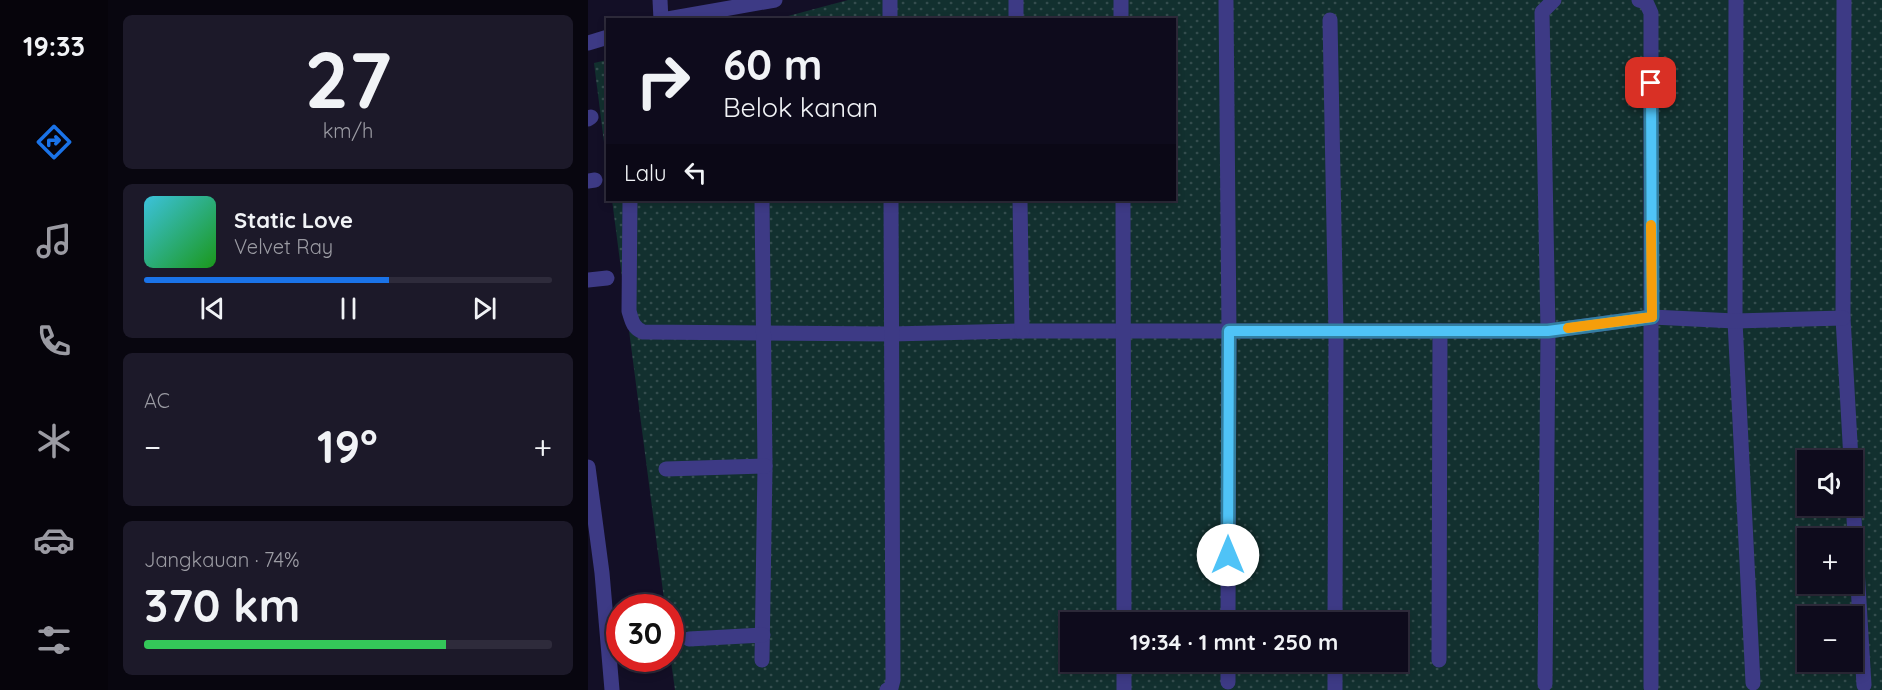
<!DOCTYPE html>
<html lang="id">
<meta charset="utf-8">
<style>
body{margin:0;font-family:Quicksand,sans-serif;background:#1c1929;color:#f1f3f6;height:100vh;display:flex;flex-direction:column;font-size:22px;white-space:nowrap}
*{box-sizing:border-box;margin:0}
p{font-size:20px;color:#9b9ba3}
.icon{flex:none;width:33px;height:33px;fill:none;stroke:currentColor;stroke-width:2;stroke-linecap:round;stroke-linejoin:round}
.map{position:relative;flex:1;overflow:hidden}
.side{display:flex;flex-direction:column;gap:15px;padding:15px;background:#08060f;width:480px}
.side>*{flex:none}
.hud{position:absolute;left:18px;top:18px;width:570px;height:183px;border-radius:0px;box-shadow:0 3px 9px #0003,0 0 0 2px #2e2b3b;background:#0e0b1c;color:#f1f3f6;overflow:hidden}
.controls{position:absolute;left:1209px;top:450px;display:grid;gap:12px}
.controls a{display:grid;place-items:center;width:66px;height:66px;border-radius:0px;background:#0e0b1c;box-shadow:0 3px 9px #0003,0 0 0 2px #2e2b3b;font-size:30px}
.speed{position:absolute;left:18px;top:594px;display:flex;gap:12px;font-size:30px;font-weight:700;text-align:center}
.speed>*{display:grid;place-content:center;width:78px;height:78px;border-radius:50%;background:#0e0b1c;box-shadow:0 3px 9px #0003,0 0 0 2px #2e2b3b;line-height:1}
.speed .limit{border:9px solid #d22;background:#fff;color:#111}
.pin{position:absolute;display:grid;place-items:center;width:51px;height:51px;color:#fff;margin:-26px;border-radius:12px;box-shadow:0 3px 9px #0006}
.me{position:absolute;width:66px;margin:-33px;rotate:0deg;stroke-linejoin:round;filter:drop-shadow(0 0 4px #0008)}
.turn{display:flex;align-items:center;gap:21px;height:126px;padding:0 18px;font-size:27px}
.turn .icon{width:78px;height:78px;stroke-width:2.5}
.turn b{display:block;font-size:42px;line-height:51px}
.then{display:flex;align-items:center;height:57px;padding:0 18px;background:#0003;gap:12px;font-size:22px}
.big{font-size:45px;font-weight:700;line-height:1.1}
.side .widget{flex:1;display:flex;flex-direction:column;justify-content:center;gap:9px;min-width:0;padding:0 21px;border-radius:9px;background:#1c1929}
.side .dial{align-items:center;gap:0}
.dial b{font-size:78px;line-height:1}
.song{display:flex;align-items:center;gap:18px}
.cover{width:72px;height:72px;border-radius:9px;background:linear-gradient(135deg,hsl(190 70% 55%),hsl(120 70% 35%))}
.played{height:6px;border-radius:3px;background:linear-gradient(90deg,#1a73e8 60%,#2e2b3b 60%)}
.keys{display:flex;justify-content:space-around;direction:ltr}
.heat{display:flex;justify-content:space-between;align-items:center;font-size:33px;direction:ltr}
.charge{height:9px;border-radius:4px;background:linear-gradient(90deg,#34c759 74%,#2e2b3b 0)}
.trip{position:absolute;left:472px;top:612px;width:348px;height:60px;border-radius:0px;background:#0e0b1c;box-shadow:0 3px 9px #0003,0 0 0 2px #2e2b3b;font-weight:700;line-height:60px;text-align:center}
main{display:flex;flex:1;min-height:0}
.dock{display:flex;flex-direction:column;width:108px;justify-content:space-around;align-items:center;background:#06040b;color:#9b9ba3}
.dock .icon{width:42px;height:42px}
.dock .active{color:#1a73e8}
.dock b{font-size:27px;color:#f1f3f6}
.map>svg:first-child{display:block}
</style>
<main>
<nav class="dock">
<b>19:33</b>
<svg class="icon active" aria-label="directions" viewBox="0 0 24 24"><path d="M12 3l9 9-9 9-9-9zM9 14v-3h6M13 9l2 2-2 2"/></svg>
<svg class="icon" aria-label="music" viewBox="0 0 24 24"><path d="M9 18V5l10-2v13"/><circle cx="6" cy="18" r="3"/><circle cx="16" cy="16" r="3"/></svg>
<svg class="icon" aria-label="phone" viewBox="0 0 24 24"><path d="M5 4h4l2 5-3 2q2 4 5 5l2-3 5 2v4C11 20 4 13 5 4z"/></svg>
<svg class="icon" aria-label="climate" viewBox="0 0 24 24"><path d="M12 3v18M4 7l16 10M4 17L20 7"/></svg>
<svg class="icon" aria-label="car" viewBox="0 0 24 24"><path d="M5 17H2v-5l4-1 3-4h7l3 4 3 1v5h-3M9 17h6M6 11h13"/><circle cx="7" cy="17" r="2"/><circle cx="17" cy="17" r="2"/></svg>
<svg class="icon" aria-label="filters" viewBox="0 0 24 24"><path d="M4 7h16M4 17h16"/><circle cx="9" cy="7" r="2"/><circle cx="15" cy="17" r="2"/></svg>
</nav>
<section class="side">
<div class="widget dial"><b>27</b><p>km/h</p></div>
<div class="widget">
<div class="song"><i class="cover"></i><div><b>Static Love</b><p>Velvet Ray</p></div></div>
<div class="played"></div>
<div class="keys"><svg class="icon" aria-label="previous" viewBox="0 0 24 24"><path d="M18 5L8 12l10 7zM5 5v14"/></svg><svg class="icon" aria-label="pause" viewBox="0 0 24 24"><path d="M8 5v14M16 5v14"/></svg><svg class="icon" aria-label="next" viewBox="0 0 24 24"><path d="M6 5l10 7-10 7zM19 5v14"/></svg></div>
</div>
<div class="widget"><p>AC</p>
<div class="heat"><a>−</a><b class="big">19°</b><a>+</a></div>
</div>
<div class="widget"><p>Jangkauan · 74%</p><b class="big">370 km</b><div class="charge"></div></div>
</section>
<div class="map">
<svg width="1294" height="690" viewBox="0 0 1294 690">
<defs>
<pattern id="grass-dots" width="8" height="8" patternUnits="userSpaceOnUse" patternTransform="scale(1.5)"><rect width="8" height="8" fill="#12302f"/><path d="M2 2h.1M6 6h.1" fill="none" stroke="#344d4e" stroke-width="1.8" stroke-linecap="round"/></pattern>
</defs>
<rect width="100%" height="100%" fill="#130f26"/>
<!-- grass -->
<g fill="url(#grass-dots)" fill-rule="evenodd">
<path d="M260,0H1294V690H87L82,654V608L77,607L24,200H586V20L189,19ZM1220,460H1264V506H1220ZM1220,538H1264V584H1220ZM1220,616H1264V662H1220ZM483,622H810V662H483Z"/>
<polygon points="19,60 20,60 19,166 6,63"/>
</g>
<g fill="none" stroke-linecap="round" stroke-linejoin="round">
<!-- minor -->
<g stroke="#3d3a85" stroke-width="15">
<polyline points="72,0 73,20"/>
<polyline points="302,0 302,20"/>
<polyline points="428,0 428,20"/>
<polyline points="533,0 533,20"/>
<polyline points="1051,0 1058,2 1063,13 1063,687"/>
<polyline points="1148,0 1147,321 1165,683"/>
<polyline points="1256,0 1255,318 1263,460"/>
<polyline points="638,1 641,331 640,622"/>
<polyline points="74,20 187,0"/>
<polyline points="742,20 748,331 747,622"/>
<polyline points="0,43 20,37"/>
<polyline points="0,119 3,117"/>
<polyline points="0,181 7,180"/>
<path d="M42,200L41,311C44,321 45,328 55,332L303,334L434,331H960L1064,317L1147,321L1255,318"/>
<polyline points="174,200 177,466 174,660"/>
<polyline points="432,200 434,331"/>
<polyline points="535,200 536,622"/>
<polyline points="0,280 19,278"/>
<polyline points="0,467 14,573 24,690"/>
<polyline points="78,469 177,466"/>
<polyline points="1264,485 1276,685"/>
<polyline points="101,639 175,635"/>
<polyline points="851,660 852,331"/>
<polyline points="640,682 640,662"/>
<polyline points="957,684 960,331 954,12 966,0"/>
<polyline points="299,690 303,688 305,680 303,200"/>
<polyline points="536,690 536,662"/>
<polyline points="747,690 747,662"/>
</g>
</g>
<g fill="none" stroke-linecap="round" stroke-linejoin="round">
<!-- route casing -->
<g stroke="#337fa1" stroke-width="15">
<polyline id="route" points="640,555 641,331 960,331 1064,317 1063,83"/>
</g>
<!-- route -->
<use href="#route" stroke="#4fc3f7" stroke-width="10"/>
<!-- slow -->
<polyline stroke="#f59e0b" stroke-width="10" points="980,328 1064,317 1063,225"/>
</g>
</svg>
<div class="controls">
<a><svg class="icon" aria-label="sound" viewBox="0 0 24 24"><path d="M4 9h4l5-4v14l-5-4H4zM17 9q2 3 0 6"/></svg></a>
<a>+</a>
<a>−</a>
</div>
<div class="speed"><div class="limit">30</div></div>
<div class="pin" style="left:1063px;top:83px;background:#d93025"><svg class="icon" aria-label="arrive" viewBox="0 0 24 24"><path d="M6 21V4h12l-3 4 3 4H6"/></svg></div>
<svg class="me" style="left:640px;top:555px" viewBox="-20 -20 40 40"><circle r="19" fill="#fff"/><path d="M0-13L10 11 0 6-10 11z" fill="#4fc3f7"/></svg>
<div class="trip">19:34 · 1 mnt · 250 m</div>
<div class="hud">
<div class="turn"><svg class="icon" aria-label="right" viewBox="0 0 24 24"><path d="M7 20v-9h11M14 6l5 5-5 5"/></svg><div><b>60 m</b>Belok kanan</div></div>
<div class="then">Lalu<svg class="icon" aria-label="left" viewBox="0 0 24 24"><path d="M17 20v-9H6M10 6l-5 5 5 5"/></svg></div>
</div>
</div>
</main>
